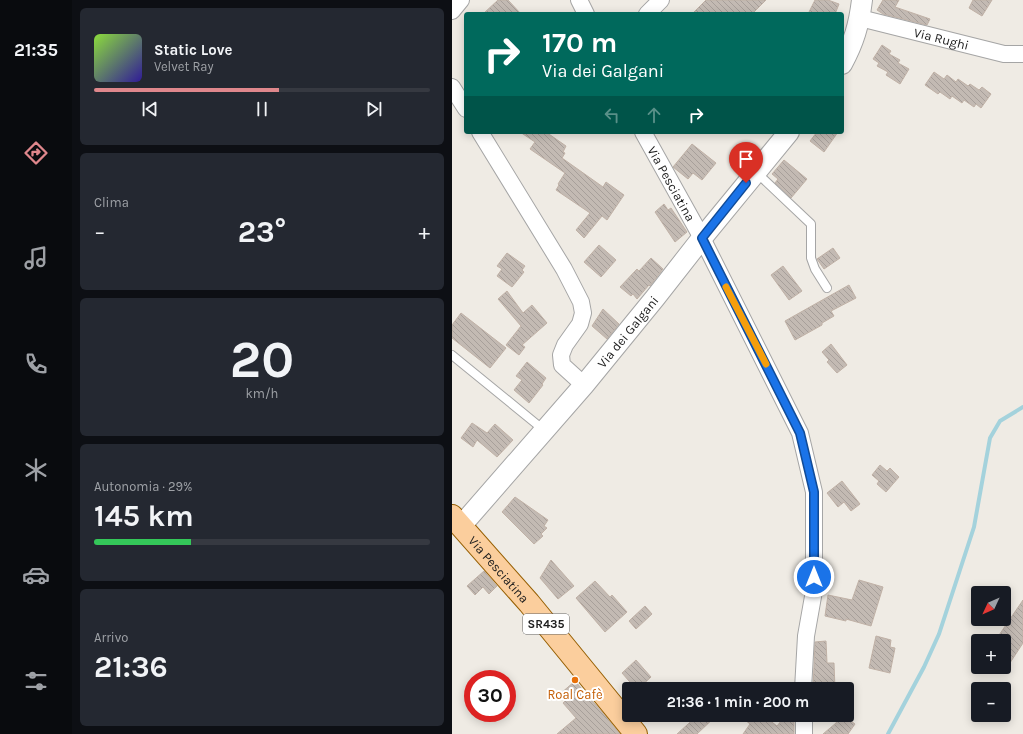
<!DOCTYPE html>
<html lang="it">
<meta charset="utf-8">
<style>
body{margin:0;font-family:Karla,sans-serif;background:#242831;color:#f1f3f6;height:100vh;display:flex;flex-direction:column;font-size:15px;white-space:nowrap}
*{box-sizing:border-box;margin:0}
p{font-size:13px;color:#9ea1a6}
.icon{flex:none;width:22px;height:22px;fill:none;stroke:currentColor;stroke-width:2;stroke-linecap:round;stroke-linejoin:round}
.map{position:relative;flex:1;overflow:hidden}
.panel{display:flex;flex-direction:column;gap:8px;padding:8px;background:#0d0f14;width:380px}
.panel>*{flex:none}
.hud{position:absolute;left:12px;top:12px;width:380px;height:122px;border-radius:4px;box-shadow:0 2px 10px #0003;background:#00695c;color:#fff;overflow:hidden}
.needle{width:26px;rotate:226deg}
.tools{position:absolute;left:519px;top:586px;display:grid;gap:8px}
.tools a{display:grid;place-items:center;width:40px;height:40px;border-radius:4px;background:#171b24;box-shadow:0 2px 10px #0003;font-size:20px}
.speed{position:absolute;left:12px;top:670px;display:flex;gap:8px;font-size:20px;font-weight:700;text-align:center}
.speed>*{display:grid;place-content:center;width:52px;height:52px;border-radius:50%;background:#171b24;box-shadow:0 2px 10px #0003;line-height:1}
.speed .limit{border:6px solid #d22;background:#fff;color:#111}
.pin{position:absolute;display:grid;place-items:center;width:34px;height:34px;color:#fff;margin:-41px -17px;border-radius:50% 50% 50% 0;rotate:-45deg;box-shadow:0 0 4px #0007}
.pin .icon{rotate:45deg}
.me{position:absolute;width:44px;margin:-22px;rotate:0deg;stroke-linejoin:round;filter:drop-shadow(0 0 3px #0008)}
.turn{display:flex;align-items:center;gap:14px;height:84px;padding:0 12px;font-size:18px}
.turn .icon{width:52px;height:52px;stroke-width:2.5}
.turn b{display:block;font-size:28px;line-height:34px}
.lanes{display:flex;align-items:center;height:38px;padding:0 12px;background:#0003;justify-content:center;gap:20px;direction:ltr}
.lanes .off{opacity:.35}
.big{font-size:30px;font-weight:700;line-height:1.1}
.panel .widget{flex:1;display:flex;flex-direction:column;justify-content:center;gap:6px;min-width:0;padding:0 14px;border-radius:6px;background:#242831}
.panel .dial{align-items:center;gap:0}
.dial b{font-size:52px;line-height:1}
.song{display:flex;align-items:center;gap:12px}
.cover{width:48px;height:48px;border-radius:6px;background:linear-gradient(135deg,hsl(90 70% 55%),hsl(250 70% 35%))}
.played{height:4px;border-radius:2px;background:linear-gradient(90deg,#df878c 55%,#363941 55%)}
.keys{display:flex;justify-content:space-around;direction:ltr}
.heat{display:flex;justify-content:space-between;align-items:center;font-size:22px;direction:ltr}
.charge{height:6px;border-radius:3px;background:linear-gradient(90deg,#34c759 29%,#363941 0)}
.trip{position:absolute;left:170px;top:682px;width:232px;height:40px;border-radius:4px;background:#171b24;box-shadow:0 2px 10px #0003;font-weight:700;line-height:40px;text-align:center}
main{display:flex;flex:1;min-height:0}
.tab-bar{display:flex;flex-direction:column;width:72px;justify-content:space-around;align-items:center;background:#090b0e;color:#9ea1a6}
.tab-bar .icon{width:28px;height:28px}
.tab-bar .current{color:#df878c}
.tab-bar b{font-size:18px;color:#f1f3f6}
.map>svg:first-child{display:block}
</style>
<main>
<nav class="tab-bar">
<b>21:35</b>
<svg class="icon current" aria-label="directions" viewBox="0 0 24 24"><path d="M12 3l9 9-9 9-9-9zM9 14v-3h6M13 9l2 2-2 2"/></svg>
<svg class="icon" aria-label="music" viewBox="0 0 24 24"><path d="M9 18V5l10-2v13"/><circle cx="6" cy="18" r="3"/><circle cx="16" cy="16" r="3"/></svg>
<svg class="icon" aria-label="phone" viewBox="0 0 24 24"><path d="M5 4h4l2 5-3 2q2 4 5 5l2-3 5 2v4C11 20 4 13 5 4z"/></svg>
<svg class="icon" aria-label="climate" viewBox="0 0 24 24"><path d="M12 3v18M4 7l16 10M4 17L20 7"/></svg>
<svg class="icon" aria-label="car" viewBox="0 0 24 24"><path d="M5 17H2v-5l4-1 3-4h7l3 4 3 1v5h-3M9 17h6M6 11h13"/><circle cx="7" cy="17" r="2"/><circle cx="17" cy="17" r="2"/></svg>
<svg class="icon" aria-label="filters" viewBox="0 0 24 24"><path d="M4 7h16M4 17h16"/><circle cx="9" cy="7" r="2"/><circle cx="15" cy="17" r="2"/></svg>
</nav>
<section class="panel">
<div class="widget">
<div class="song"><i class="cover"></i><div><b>Static Love</b><p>Velvet Ray</p></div></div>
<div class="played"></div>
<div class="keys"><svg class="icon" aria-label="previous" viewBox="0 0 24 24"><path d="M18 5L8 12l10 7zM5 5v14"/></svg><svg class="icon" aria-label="pause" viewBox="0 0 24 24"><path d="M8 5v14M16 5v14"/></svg><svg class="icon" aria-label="next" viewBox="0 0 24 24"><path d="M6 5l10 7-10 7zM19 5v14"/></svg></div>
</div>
<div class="widget"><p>Clima</p>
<div class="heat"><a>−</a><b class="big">23°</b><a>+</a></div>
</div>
<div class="widget dial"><b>20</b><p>km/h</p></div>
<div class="widget"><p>Autonomia · 29%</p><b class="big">145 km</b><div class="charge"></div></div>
<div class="widget"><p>Arrivo</p><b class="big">21:36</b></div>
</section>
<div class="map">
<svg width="571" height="734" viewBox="0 0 571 734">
<defs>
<pattern id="building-back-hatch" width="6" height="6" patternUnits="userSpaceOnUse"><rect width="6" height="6" fill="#c3bab3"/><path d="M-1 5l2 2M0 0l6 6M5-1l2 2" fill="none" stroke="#a79f9a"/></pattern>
</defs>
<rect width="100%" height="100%" fill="#efebe4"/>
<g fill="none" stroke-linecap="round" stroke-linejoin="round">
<!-- stream -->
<polyline stroke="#a4d2dc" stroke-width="4" points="436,734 472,667 487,634 522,527 538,438 548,421 571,407"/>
</g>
<!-- building -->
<g fill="url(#building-back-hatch)" stroke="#c0b1a6">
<polygon points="46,0 56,0 69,14 31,14"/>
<polygon points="254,0 314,0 300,14 240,14"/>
<polygon points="363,0 376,0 387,4 383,14 356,14"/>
<polygon points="431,0 447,0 443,7 478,19 475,25 431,14 425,10"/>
<polygon points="521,0 540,0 530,16 517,8"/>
<polygon points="430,45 439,51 437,54 448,60 446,63 457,69 448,84 434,75 436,72 425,66 427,63 421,59"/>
<polygon points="482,72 492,79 495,75 504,82 506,79 516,86 518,84 527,90 530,87 539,94 529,108 524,104 522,107 512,100 510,103 500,96 498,99 488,92 486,94 473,85"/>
<polygon points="68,132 94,132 114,146 111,152 113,153 110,158 151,187 154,182 172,195 155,220 150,216 132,238 124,230 138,213 104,190 107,185 106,184 113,173 78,149 83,142"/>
<polygon points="365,132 386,132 372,152 358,141"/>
<polygon points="240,144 264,163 250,180 241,173 236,179 221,167"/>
<polygon points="332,160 355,179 339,198 323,183 326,179 320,174"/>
<polygon points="212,204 216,210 219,208 235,232 223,242 203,212"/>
<polygon points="147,245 164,260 149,277 132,262"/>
<polygon points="381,248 388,258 372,269 365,259"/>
<polygon points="55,253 73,266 70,270 72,272 60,287 45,276 50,269 45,266"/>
<polygon points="199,258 211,269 198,286 197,285 185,299 181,294 179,296 168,287 185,269 187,271"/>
<polygon points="331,266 350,291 337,300 319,275"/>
<polygon points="397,285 404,298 379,311 382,316 370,323 370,325 343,340 333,321"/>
<polygon points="55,291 71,313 80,305 95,323 70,345 73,347 67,355 54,345 69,326 46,299"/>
<polygon points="151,309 167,324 155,339 140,326"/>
<polygon points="9,313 54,348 38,368 0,338 0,325"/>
<polygon points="379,344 395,365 385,373 375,362 377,360 370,352"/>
<polygon points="75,362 94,378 90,384 91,385 77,403 62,390 70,380 64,376"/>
<polygon points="20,423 35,433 43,424 61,440 45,457 25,440 21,447 9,438"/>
<polygon points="428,465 435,471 438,468 447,477 434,492 425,484 427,481 420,475"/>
<polygon points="390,481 408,504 399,511 392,502 386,507 375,493"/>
<polygon points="63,497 96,520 92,526 95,528 89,534 91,536 82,544 50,512"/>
<polygon points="99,560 122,586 106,599 88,578"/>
<polygon points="32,571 45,586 37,594 31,587 23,595 15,586"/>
<polygon points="407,580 431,587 419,626 394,619 394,621 373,616 376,595 400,600"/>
<polygon points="143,581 158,597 160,595 175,612 153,632 124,598"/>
<polygon points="571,600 571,643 552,672 552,641 543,641"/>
<polygon points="193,606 200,614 184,629 177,621"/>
<polygon points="424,636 439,640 438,647 443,648 438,673 417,668"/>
<polygon points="374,641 375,663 382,663 383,689 361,689 363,642"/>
<polygon points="184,660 199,677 186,689 184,689 170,673"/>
<polygon points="123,681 150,712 168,734 105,734 124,718 111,703 114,700 108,694"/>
<polygon points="246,715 265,715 245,734 225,734"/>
<polygon points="287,715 311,715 325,726 334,715 342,715 342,734 291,734 298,724"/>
<polygon points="388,717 393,720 395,718 403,724 396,734 371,734 384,723"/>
</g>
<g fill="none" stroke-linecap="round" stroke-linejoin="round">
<!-- service casing -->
<g stroke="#a5a5a5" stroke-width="10">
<g id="service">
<polyline points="304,172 359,224 359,258 363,269 375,288"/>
<polyline points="0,355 93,431"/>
</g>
</g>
<!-- minor casing -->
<g stroke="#a5a5a5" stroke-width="18">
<g id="minor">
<polyline points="127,0 134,14"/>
<polyline points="0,11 9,0"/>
<polyline points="195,14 209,0"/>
<path id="s1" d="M408,18L552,54H571"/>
<polyline points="0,87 14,109"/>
<polyline points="28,132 112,269 129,302 131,313 128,324 113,345 109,355 110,365 132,385"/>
<path id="s2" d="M191,132L250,238L348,433L362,492V591L354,636L351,689"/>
<polyline points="352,715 352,734"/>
</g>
</g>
<!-- tertiary casing -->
<g stroke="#a5a5a5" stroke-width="22">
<g id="tertiary">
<path d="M390,64C402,42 407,25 410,0"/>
<path id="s3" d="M9,526L132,385L203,298L250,238L337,132"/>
</g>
</g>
<!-- primary casing -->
<g stroke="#965f02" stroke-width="24">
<g id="primary">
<path id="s4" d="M0,516L77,603L184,734"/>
</g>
</g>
<!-- service -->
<use href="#service" stroke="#fff" stroke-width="8"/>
<!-- minor -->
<use href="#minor" stroke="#fff" stroke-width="16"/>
<!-- tertiary -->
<use href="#tertiary" stroke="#fff" stroke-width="20"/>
<!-- primary -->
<use href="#primary" stroke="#fbce9d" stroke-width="22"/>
</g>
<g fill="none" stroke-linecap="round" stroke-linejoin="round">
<!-- route casing -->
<g stroke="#114b97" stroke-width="10">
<polyline id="route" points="294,183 250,238 348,433 362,492 362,577"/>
</g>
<!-- route -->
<use href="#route" stroke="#1a73e8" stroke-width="7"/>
<!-- slow -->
<polyline stroke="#f59e0b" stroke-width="7" points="274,287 314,364"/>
</g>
<!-- markers -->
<circle fill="#e8710a" stroke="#fff" stroke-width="1.5" cx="123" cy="680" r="4"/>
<g text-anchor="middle" stroke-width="4" stroke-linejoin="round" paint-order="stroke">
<!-- shield labels -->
<rect fill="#fff" stroke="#626262" stroke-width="1" x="71" y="614" width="46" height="20" rx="3"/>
<g font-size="12" font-weight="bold" fill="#1e1e1e">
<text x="94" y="628">SR435</text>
</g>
<!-- street labels -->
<g font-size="13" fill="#1e1e1e" stroke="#fff">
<text dy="5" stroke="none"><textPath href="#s1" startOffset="84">Via Rughi</textPath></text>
<text dy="5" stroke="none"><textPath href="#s2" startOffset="59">Via Pesciatina</textPath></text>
<text dy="5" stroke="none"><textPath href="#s3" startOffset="256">Via dei Galgani</textPath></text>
<text dy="5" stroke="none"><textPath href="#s4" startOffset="71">Via Pesciatina</textPath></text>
</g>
<!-- food labels -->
<g font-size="13" fill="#c56008" stroke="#fff">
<text x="123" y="699">Roal Cafè</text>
</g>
</g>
</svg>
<div class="tools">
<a><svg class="needle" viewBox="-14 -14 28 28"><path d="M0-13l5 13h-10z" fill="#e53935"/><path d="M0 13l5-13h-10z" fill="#9ea1a6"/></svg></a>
<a>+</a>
<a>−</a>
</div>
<div class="speed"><div class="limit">30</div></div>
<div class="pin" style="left:294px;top:183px;background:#d93025"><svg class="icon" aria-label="arrive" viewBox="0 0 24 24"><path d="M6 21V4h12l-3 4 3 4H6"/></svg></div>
<svg class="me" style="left:362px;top:577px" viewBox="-20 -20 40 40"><circle r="17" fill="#1a73e8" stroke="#fff" stroke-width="3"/><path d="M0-11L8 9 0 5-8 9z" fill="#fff"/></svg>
<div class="trip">21:36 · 1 min · 200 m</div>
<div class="hud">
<div class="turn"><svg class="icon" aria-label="right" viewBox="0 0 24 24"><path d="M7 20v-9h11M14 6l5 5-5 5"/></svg><div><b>170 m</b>Via dei Galgani</div></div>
<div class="lanes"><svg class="icon off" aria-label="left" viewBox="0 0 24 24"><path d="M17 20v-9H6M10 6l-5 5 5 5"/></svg><svg class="icon off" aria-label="ahead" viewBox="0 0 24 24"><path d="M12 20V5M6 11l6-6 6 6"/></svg><svg class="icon" aria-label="right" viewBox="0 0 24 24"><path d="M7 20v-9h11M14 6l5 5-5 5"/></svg></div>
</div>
</div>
</main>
